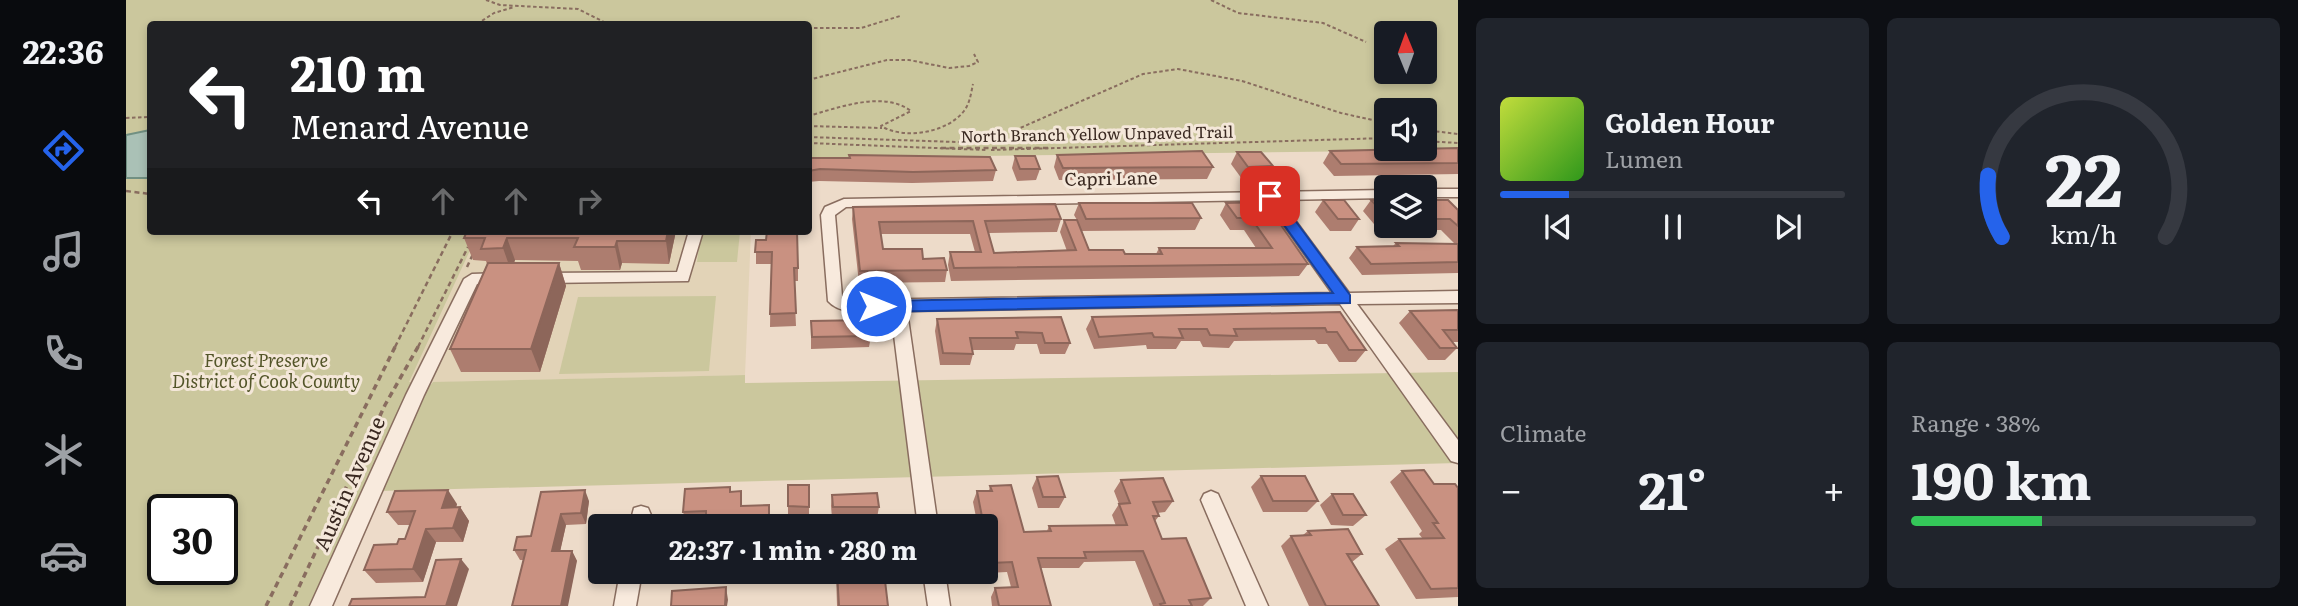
<!DOCTYPE html>
<meta charset="utf-8">
<style>
body{margin:0;font-family:Literata,serif;background:#20242c;color:#f1f3f6;height:100vh;display:flex;flex-direction:column;font-size:26px;white-space:nowrap}
*{box-sizing:border-box;margin:0}
p{font-size:23px;color:#9ea1a6}
.icon{flex:none;width:38px;height:38px;fill:none;stroke:currentColor;stroke-width:2;stroke-linecap:round;stroke-linejoin:round}
.map{position:relative;flex:1;overflow:hidden}
.panel{display:flex;flex-direction:column;gap:18px;padding:18px;background:#0d0f14;width:840px}
.panel>*{flex:none}
.guide{position:absolute;left:21px;top:21px;width:665px;height:214px;border-radius:7px;box-shadow:0 4px 10px #0003;background:#202124;color:#fff;overflow:hidden}
.needle{width:46px;rotate:359deg}
.buttons{position:absolute;left:1248px;top:21px;display:grid;gap:14px}
.buttons a{display:grid;place-items:center;width:63px;height:63px;border-radius:7px;background:#171b24;box-shadow:0 4px 10px #0003;font-size:35px}
.speed{position:absolute;left:21px;top:494px;display:flex;gap:14px;font-size:35px;font-weight:700;text-align:center}
.speed>*{display:grid;place-content:center;width:91px;height:91px;border-radius:50%;background:#171b24;box-shadow:0 4px 10px #0003;line-height:1}
.speed .limit{border:4px solid #111;border-radius:10px;background:#fff;color:#111}
.pin{position:absolute;display:grid;place-items:center;width:60px;height:60px;color:#fff;margin:-30px;border-radius:14px;box-shadow:0 4px 10px #0006}
.me{position:absolute;width:77px;margin:-38px;rotate:90deg;stroke-linejoin:round;filter:drop-shadow(0 0 5px #0008)}
.turn{display:flex;align-items:center;gap:24px;height:147px;padding:0 28px;font-size:32px}
.turn .icon{width:91px;height:91px;stroke-width:2.5}
.turn b{display:block;font-size:49px;line-height:60px}
.lanes{display:flex;align-items:center;height:66px;padding:0 28px;background:#0003;justify-content:center;gap:35px;direction:ltr}
.lanes .off{opacity:.35}
.big{font-size:52px;font-weight:700;line-height:1.1}
.panel .tile{flex:1;display:flex;flex-direction:column;justify-content:center;gap:10px;min-width:0;padding:0 24px;border-radius:10px;background:#20242c}
.panel .dial{align-items:center;gap:0}
.dial svg{height:182px;overflow:visible;fill:none;stroke:#363941;stroke-width:7;stroke-linecap:round;text-anchor:middle}
.dial text{fill:#f1f3f6;stroke:none}
.song{display:flex;align-items:center;gap:21px}
.cover{width:84px;height:84px;border-radius:10px;background:linear-gradient(135deg,hsl(70 70% 55%),hsl(110 70% 35%))}
.played{height:7px;border-radius:4px;background:linear-gradient(90deg,#2563eb 20%,#363941 20%)}
.keys{display:flex;justify-content:space-around;direction:ltr}
.heat{display:flex;justify-content:space-between;align-items:center;font-size:38px;direction:ltr}
.charge{height:10px;border-radius:5px;background:linear-gradient(90deg,#34c759 38%,#363941 0)}
.panel .tiles{flex:1;display:grid;gap:18px;grid-template-columns:repeat(2,1fr)}
.trip{position:absolute;left:462px;top:514px;width:410px;height:70px;border-radius:7px;background:#171b24;box-shadow:0 4px 10px #0003;font-weight:700;line-height:70px;text-align:center}
main{display:flex;flex:1;min-height:0}
.tabs{display:flex;flex-direction:column;width:126px;justify-content:space-around;align-items:center;background:#090b0e;color:#9ea1a6}
.tabs .icon{width:49px;height:49px}
.tabs .current{color:#2563eb}
.tabs b{font-size:32px;color:#f1f3f6}
.map>svg:first-child{display:block}
</style>
<main>
<nav class="tabs">
<b>22:36</b>
<svg class="icon current" aria-label="directions" viewBox="0 0 24 24"><path d="M12 3l9 9-9 9-9-9zM9 14v-3h6M13 9l2 2-2 2"/></svg>
<svg class="icon" aria-label="music" viewBox="0 0 24 24"><path d="M9 18V5l10-2v13"/><circle cx="6" cy="18" r="3"/><circle cx="16" cy="16" r="3"/></svg>
<svg class="icon" aria-label="phone" viewBox="0 0 24 24"><path d="M5 4h4l2 5-3 2q2 4 5 5l2-3 5 2v4C11 20 4 13 5 4z"/></svg>
<svg class="icon" aria-label="climate" viewBox="0 0 24 24"><path d="M12 3v18M4 7l16 10M4 17L20 7"/></svg>
<svg class="icon" aria-label="car" viewBox="0 0 24 24"><path d="M5 17H2v-5l4-1 3-4h7l3 4 3 1v5h-3M9 17h6M6 11h13"/><circle cx="7" cy="17" r="2"/><circle cx="17" cy="17" r="2"/></svg>
</nav>
<div class="map">
<svg width="1332" height="606" viewBox="0 0 1332 606">
<rect width="100%" height="100%" fill="#eddbc9"/>
<!-- farmland -->
<polygon fill="#e2d3b7" points="353,231 625,231 619,375 281,383"/>
<!-- green -->
<g fill="#cbc79d" fill-rule="evenodd">
<path d="M0,0H1332V150L683,158L682,24H24V231H353L283,382L291,383L186,606H0ZM1260,33H1298V72H1260ZM1260,110H1298V149H1260ZM37,509H96V569H37Z"/>
<polygon points="575,231 614,231 611,262 571,262"/>
<polygon points="590,296 583,371 433,374 452,297"/>
<polygon points="1332,372 1332,463 254,491 299,391 307,382 619,375 619,383"/>
</g>
<!-- water -->
<polygon fill="#aac1b6" stroke="#719082" stroke-width="2" points="24,130 24,178 0,178 0,135"/>
<g fill="none" stroke-linecap="round" stroke-linejoin="round">
<!-- minor casing -->
<g stroke="#896d5f" stroke-width="3">
<g id="minor">
<rect x="1298" y="189" width="34" height="8"/>
<path d="M1260,190V198L1154,200L1223,293L1332,291V303L1231,304L1332,440V463L1325,461L1214,304L781,311L812,527H792L765,311C746,311 716,317 702,301L695,215L699,207L718,199ZM1140,200L1206,293L727,300L716,296L709,215L720,207Z"/>
<polygon points="563,231 577,231 562,281 418,283 410,278 418,273 551,272"/>
<polygon points="375,273 383,278 380,282 351,284 298,395 206,606 184,606 280,395 338,279 346,274"/>
<polygon points="1085,491 1092,494 1142,606 1120,606 1075,500 1078,494"/>
<polygon points="515,506 522,508 525,515 523,527 503,527 508,508"/>
<polygon points="494,572 516,572 510,606 488,606"/>
<polygon points="797,572 819,572 824,606 802,606"/>
</g>
</g>
<!-- path-far2 -->
<g stroke="#896d5f" stroke-width="2" stroke-dasharray="3.5 2.5" stroke-linecap="butt">
<polyline points="360,0 374,5 452,9 482,24"/>
<polyline points="1085,0 1112,13 1197,23 1240,42"/>
<polyline points="351,24 368,13 388,7"/>
<polyline points="682,28 735,28 774,16"/>
<polyline points="682,80 761,60 783,60 823,68 843,66 852,62 848,54"/>
<path d="M682,116C712,108 757,90 785,111L755,126C778,140 821,133 838,111C844,103 845,93 847,84"/>
<polyline points="0,118 24,117"/>
<polyline points="682,126 756,128"/>
<polyline points="1298,130 1332,134"/>
<polyline points="682,137 860,143 1017,74 1052,69 1116,81 1215,113 1260,123"/>
<polyline points="1298,141 1332,143"/>
<polyline points="682,143 860,150"/>
<polyline points="865,150 1260,138"/>
</g>
<!-- path-far1 -->
<g stroke="#896d5f" stroke-width="2.5" stroke-dasharray="5 3.5" stroke-linecap="butt">
<polyline points="815,148 923,148"/>
<polyline points="0,191 24,194"/>
<polyline points="341,267 347,254"/>
<polyline points="269,347 327,231"/>
<polyline points="292,347 342,247"/>
</g>
<!-- path -->
<g stroke="#896d5f" stroke-width="3.5" stroke-dasharray="6 4.5" stroke-linecap="butt">
<polyline points="140,606 270,345"/>
<polyline points="164,606 259,405 293,345"/>
</g>
<!-- minor -->
<use href="#minor" fill="#f8eadd" fill-rule="evenodd"/>
</g>
<!-- wall -->
<g fill="#ad7d6f">
<polygon points="1332,148 1332,174 1208,176 1197,163 1204,151"/>
<polygon points="1111,152 1147,166 1140,178 1116,179 1105,164"/>
<polygon points="723,155 870,170 867,181 786,183 693,181 682,182 682,158 723,158"/>
<polygon points="931,155 1087,167 1081,179 933,180 928,167"/>
<polygon points="889,156 914,169 910,180 891,181 886,168"/>
<polygon points="1197,200 1233,219 1225,231 1204,231 1189,212"/>
<polygon points="1245,200 1260,200 1260,226 1298,226 1298,200 1332,210 1332,273 1236,275 1223,258 1231,247 1267,246 1270,243 1329,244 1315,230 1253,230 1237,211"/>
<polygon points="1139,202 1182,264 1173,276 825,281 822,265 824,252 849,252 844,234 755,234 757,249 797,259 821,270 819,282 733,283 726,219 727,207 935,219 931,232 863,233 868,253 941,251 934,232 938,220 951,220 948,215 953,203 1075,218 1069,230 956,231 963,250 999,254 1030,254 1033,248 1130,248 1118,230 1104,230 1094,215 1100,203"/>
<polygon points="341,231 550,231 543,264 496,263 494,270 455,270 452,261 389,260 388,263 433,263 440,286 414,372 335,372 324,349 361,264 360,261 347,260 338,238"/>
<polygon points="630,240 672,268 672,281 668,281 670,326 644,327 645,264 630,264"/>
<polygon points="1332,310 1332,342 1326,342 1331,348 1319,360 1302,360 1273,323 1284,311"/>
<polygon points="1214,312 1240,350 1230,362 1213,362 1201,344 1192,344 1189,340 1108,341 1103,348 1077,347 1074,341 1055,341 1050,349 1021,349 1020,345 968,349 960,329 966,317"/>
<polygon points="935,317 944,343 939,354 914,354 911,344 890,344 888,350 846,350 847,354 844,365 814,365 809,331 811,319"/>
<polygon points="685,321 745,336 743,347 685,349"/>
<polygon points="1276,471 1308,484 1332,488 1332,597 1290,599 1259,549 1273,539 1297,539 1293,534 1296,531 1264,482"/>
<polygon points="1135,476 1192,501 1181,512 1137,512 1125,487"/>
<polygon points="911,477 939,497 933,508 912,508 906,488"/>
<polygon points="995,480 1047,501 1039,512 1031,513 1033,516 1029,521 1036,539 1085,598 1077,606 1027,606 1009,561 958,562 953,568 915,568 925,606 866,606 865,597 869,588 885,587 881,572 861,573 859,566 859,527 852,527 847,502 851,491 863,491 864,486 898,532 921,531 923,526 990,526 986,515 993,504 988,491"/>
<rect x="662" y="485" width="21" height="32"/>
<polygon points="604,487 580,521 560,522 557,512"/>
<polygon points="415,492 463,501 460,524 440,525 434,551 446,551 451,561 394,560 388,550 405,536"/>
<polygon points="1206,494 1240,515 1227,526 1205,525 1194,505"/>
<polygon points="706,495 753,507 751,518 706,518 705,506"/>
<polygon points="331,504 330,507 334,507 343,521 337,542 310,542 297,582 250,583 238,570 271,544 279,539 284,525 272,525 261,512"/>
<polygon points="1182,531 1236,554 1226,562 1253,606 1183,606 1155,546 1165,536 1177,535"/>
<polygon points="553,572 600,572 600,575 554,577"/>
<polygon points="710,572 758,572 762,606 711,606"/>
</g>
<!-- shaded-wall -->
<g fill="#8d665a">
<polygon points="542,231 550,231 543,264 540,241"/>
<polygon points="381,238 389,260 385,271 377,248"/>
<polygon points="491,241 496,263 494,270 489,247"/>
<polygon points="433,263 440,286 414,372 405,349"/>
<polygon points="322,490 331,504 326,522 316,508"/>
<polygon points="459,490 463,501 460,524 455,513"/>
<polygon points="334,507 343,521 337,542 327,528"/>
<polygon points="435,514 440,525 432,561 426,551"/>
<polygon points="300,529 310,542 297,582 287,569"/>
<polygon points="446,551 451,561 442,606 435,606"/>
<polygon points="335,559 343,569 331,606 320,606"/>
<polygon points="600,587 602,600 601,606 599,606"/>
</g>
<!-- building -->
<g fill="#c99181" stroke="#8d665a" stroke-width="2">
<polygon points="1332,148 1332,163 1215,164 1204,151"/>
<polygon points="1076,151 1087,167 937,168 931,155"/>
<polygon points="1111,152 1135,152 1147,166 1122,167"/>
<polygon points="723,155 864,157 870,170 787,172 694,169 682,171 682,158 724,158"/>
<polygon points="889,156 909,156 914,169 894,169"/>
<polygon points="1197,200 1218,200 1233,219 1212,219"/>
<polygon points="1245,200 1260,200 1260,216"/>
<polygon points="1298,200 1322,200 1332,210 1332,226 1324,219 1298,219"/>
<polygon points="1139,202 1182,264 828,268 824,252 855,252 847,221 753,222 757,249 796,249 797,259 818,258 821,270 734,271 727,207 929,204 935,219 859,221 868,253 950,250 938,220 951,220 963,250 997,250 999,254 1036,254 1033,248 1146,248 1125,218 1111,218 1100,203"/>
<polygon points="953,203 1066,203 1075,218 960,219"/>
<polygon points="341,231 542,231 540,241 491,241 489,247 448,247 452,238 381,238 377,248 355,249 359,238 338,238"/>
<polygon points="641,231 671,231 672,268 668,268 670,313 644,314 646,252 629,252 630,240 640,240"/>
<polygon points="1270,243 1332,244 1332,262 1245,264 1231,247 1273,246"/>
<polygon points="362,263 433,263 405,349 324,349"/>
<polygon points="1332,310 1332,330 1317,330 1331,348 1314,348 1284,311"/>
<polygon points="1214,312 1240,350 1223,350 1211,332 1201,332 1199,328 1108,329 1111,336 1084,335 1081,329 1053,329 1057,338 1028,337 1026,333 973,337 966,317"/>
<polygon points="935,317 944,343 919,343 916,333 890,332 892,338 844,338 847,354 817,353 811,319"/>
<polygon points="742,320 745,336 686,337 685,321"/>
<polygon points="1298,470 1308,484 1329,484 1332,488 1332,588 1305,589 1273,539 1318,538 1307,523 1312,523 1276,471"/>
<polygon points="932,476 939,497 917,497 911,477"/>
<polygon points="1135,476 1179,476 1192,501 1147,501"/>
<polygon points="1037,478 1047,501 1027,502 1033,516 1027,516 1036,539 1060,538 1085,598 1063,600 1066,606 1035,606 1034,604 1039,603 1017,551 958,552 960,558 912,558 925,606 873,606 869,588 892,587 886,562 865,563 859,534 859,527 858,527 851,491 866,491 864,486 885,485 898,532 925,531 923,526 1001,525 993,504 1004,503 995,480"/>
<polygon points="662,485 683,485 683,507 662,506"/>
<polygon points="604,487 604,492 615,491 615,506 643,505 643,527 580,527 580,511 557,512 559,489"/>
<polygon points="322,490 316,508 334,507 327,528 300,529 287,569 238,570 248,545 271,544 273,539 279,539 289,511 261,512 269,491"/>
<polygon points="459,490 455,513 435,514 426,551 446,551 435,606 386,606 400,550 388,550 391,537 405,536 415,492"/>
<polygon points="751,493 753,507 707,507 706,495"/>
<polygon points="1206,494 1227,494 1240,515 1217,515"/>
<polygon points="1222,529 1236,554 1221,554 1253,606 1200,606 1165,536 1185,535 1182,531"/>
<polygon points="335,559 320,606 223,606 226,599 299,597 310,560"/>
<polygon points="711,572 758,572 762,606 713,606"/>
<polygon points="600,587 599,606 545,606 546,591"/>
</g>
<!-- route -->
<polygon fill="#2563eb" stroke="#184099" stroke-width="2" points="1144,191 1149,193 1224,295 1224,303 750,312 742,306 750,301 1207,293 1137,196"/>
<g text-anchor="middle" stroke-width="6" stroke-linejoin="round" paint-order="stroke">
<!-- far-street labels -->
<g font-size="16" fill="#3a2921" stroke="#f4e7d9">
<text transform="translate(971 134) rotate(-1)" y="6">North Branch Yellow Unpaved Trail</text>
</g>
<!-- street labels -->
<g font-size="18" fill="#3a2921" stroke="#f4e7d9">
<text transform="translate(985 179) rotate(-1)" y="6">Capri Lane</text>
</g>
<!-- park labels -->
<g font-size="18" font-style="italic" fill="#535529" stroke="#f4e7d9">
<text x="140" y="367">Forest Preserve<tspan x="140" dy="21">District of Cook County</tspan></text>
</g>
<!-- near-street labels -->
<g font-size="21" fill="#3a2921" stroke="#f4e7d9">
<text transform="translate(224 484) rotate(-66)" y="7">Austin Avenue</text>
</g>
</g>
</svg>
<div class="buttons">
<a><svg class="needle" viewBox="-14 -14 28 28"><path d="M0-13l5 13h-10z" fill="#e53935"/><path d="M0 13l5-13h-10z" fill="#9ea1a6"/></svg></a>
<a><svg class="icon" aria-label="sound" viewBox="0 0 24 24"><path d="M4 9h4l5-4v14l-5-4H4zM17 9q2 3 0 6"/></svg></a>
<a><svg class="icon" aria-label="layers" viewBox="0 0 24 24"><path d="M12 4l9 5-9 5-9-5zM3 14l9 5 9-5"/></svg></a>
</div>
<div class="speed"><div class="limit">30</div></div>
<div class="pin" style="left:1144px;top:196px;background:#d93025"><svg class="icon" aria-label="arrive" viewBox="0 0 24 24"><path d="M6 21V4h12l-3 4 3 4H6"/></svg></div>
<svg class="me" style="left:750px;top:306px" viewBox="-20 -20 40 40"><circle r="17" fill="#2563eb" stroke="#fff" stroke-width="3"/><path d="M0-11L8 9 0 5-8 9z" fill="#fff"/></svg>
<div class="trip">22:37 · 1 min · 280 m</div>
<div class="guide">
<div class="turn"><svg class="icon" aria-label="left" viewBox="0 0 24 24"><path d="M17 20v-9H6M10 6l-5 5 5 5"/></svg><div><b>210 m</b>Menard Avenue</div></div>
<div class="lanes"><svg class="icon" aria-label="left" viewBox="0 0 24 24"><path d="M17 20v-9H6M10 6l-5 5 5 5"/></svg><svg class="icon off" aria-label="ahead" viewBox="0 0 24 24"><path d="M12 20V5M6 11l6-6 6 6"/></svg><svg class="icon off" aria-label="ahead" viewBox="0 0 24 24"><path d="M12 20V5M6 11l6-6 6 6"/></svg><svg class="icon off" aria-label="right" viewBox="0 0 24 24"><path d="M7 20v-9h11M14 6l5 5-5 5"/></svg></div>
</div>
</div>
<section class="panel">
<div class="tiles">
<div class="tile">
<div class="song"><i class="cover"></i><div><b>Golden Hour</b><p>Lumen</p></div></div>
<div class="played"></div>
<div class="keys"><svg class="icon" aria-label="previous" viewBox="0 0 24 24"><path d="M18 5L8 12l10 7zM5 5v14"/></svg><svg class="icon" aria-label="pause" viewBox="0 0 24 24"><path d="M8 5v14M16 5v14"/></svg><svg class="icon" aria-label="next" viewBox="0 0 24 24"><path d="M6 5l10 7-10 7zM19 5v14"/></svg></div>
</div>
<div class="tile dial"><svg viewBox="0 0 100 80">
<path d="M14 69A42 42 0 1 1 86 69"/>
<path d="M14 69A42 42 0 0 1 8 42" stroke="#2563eb"/>
<text x="50" y="56" font-size="32" font-weight="700">22</text>
<text x="50" y="72" font-size="11">km/h</text>
</svg></div>
<div class="tile"><p>Climate</p>
<div class="heat"><a>−</a><b class="big">21°</b><a>+</a></div>
</div>
<div class="tile"><p>Range · 38%</p><b class="big">190 km</b><div class="charge"></div></div>
</div>
</section>
</main>
